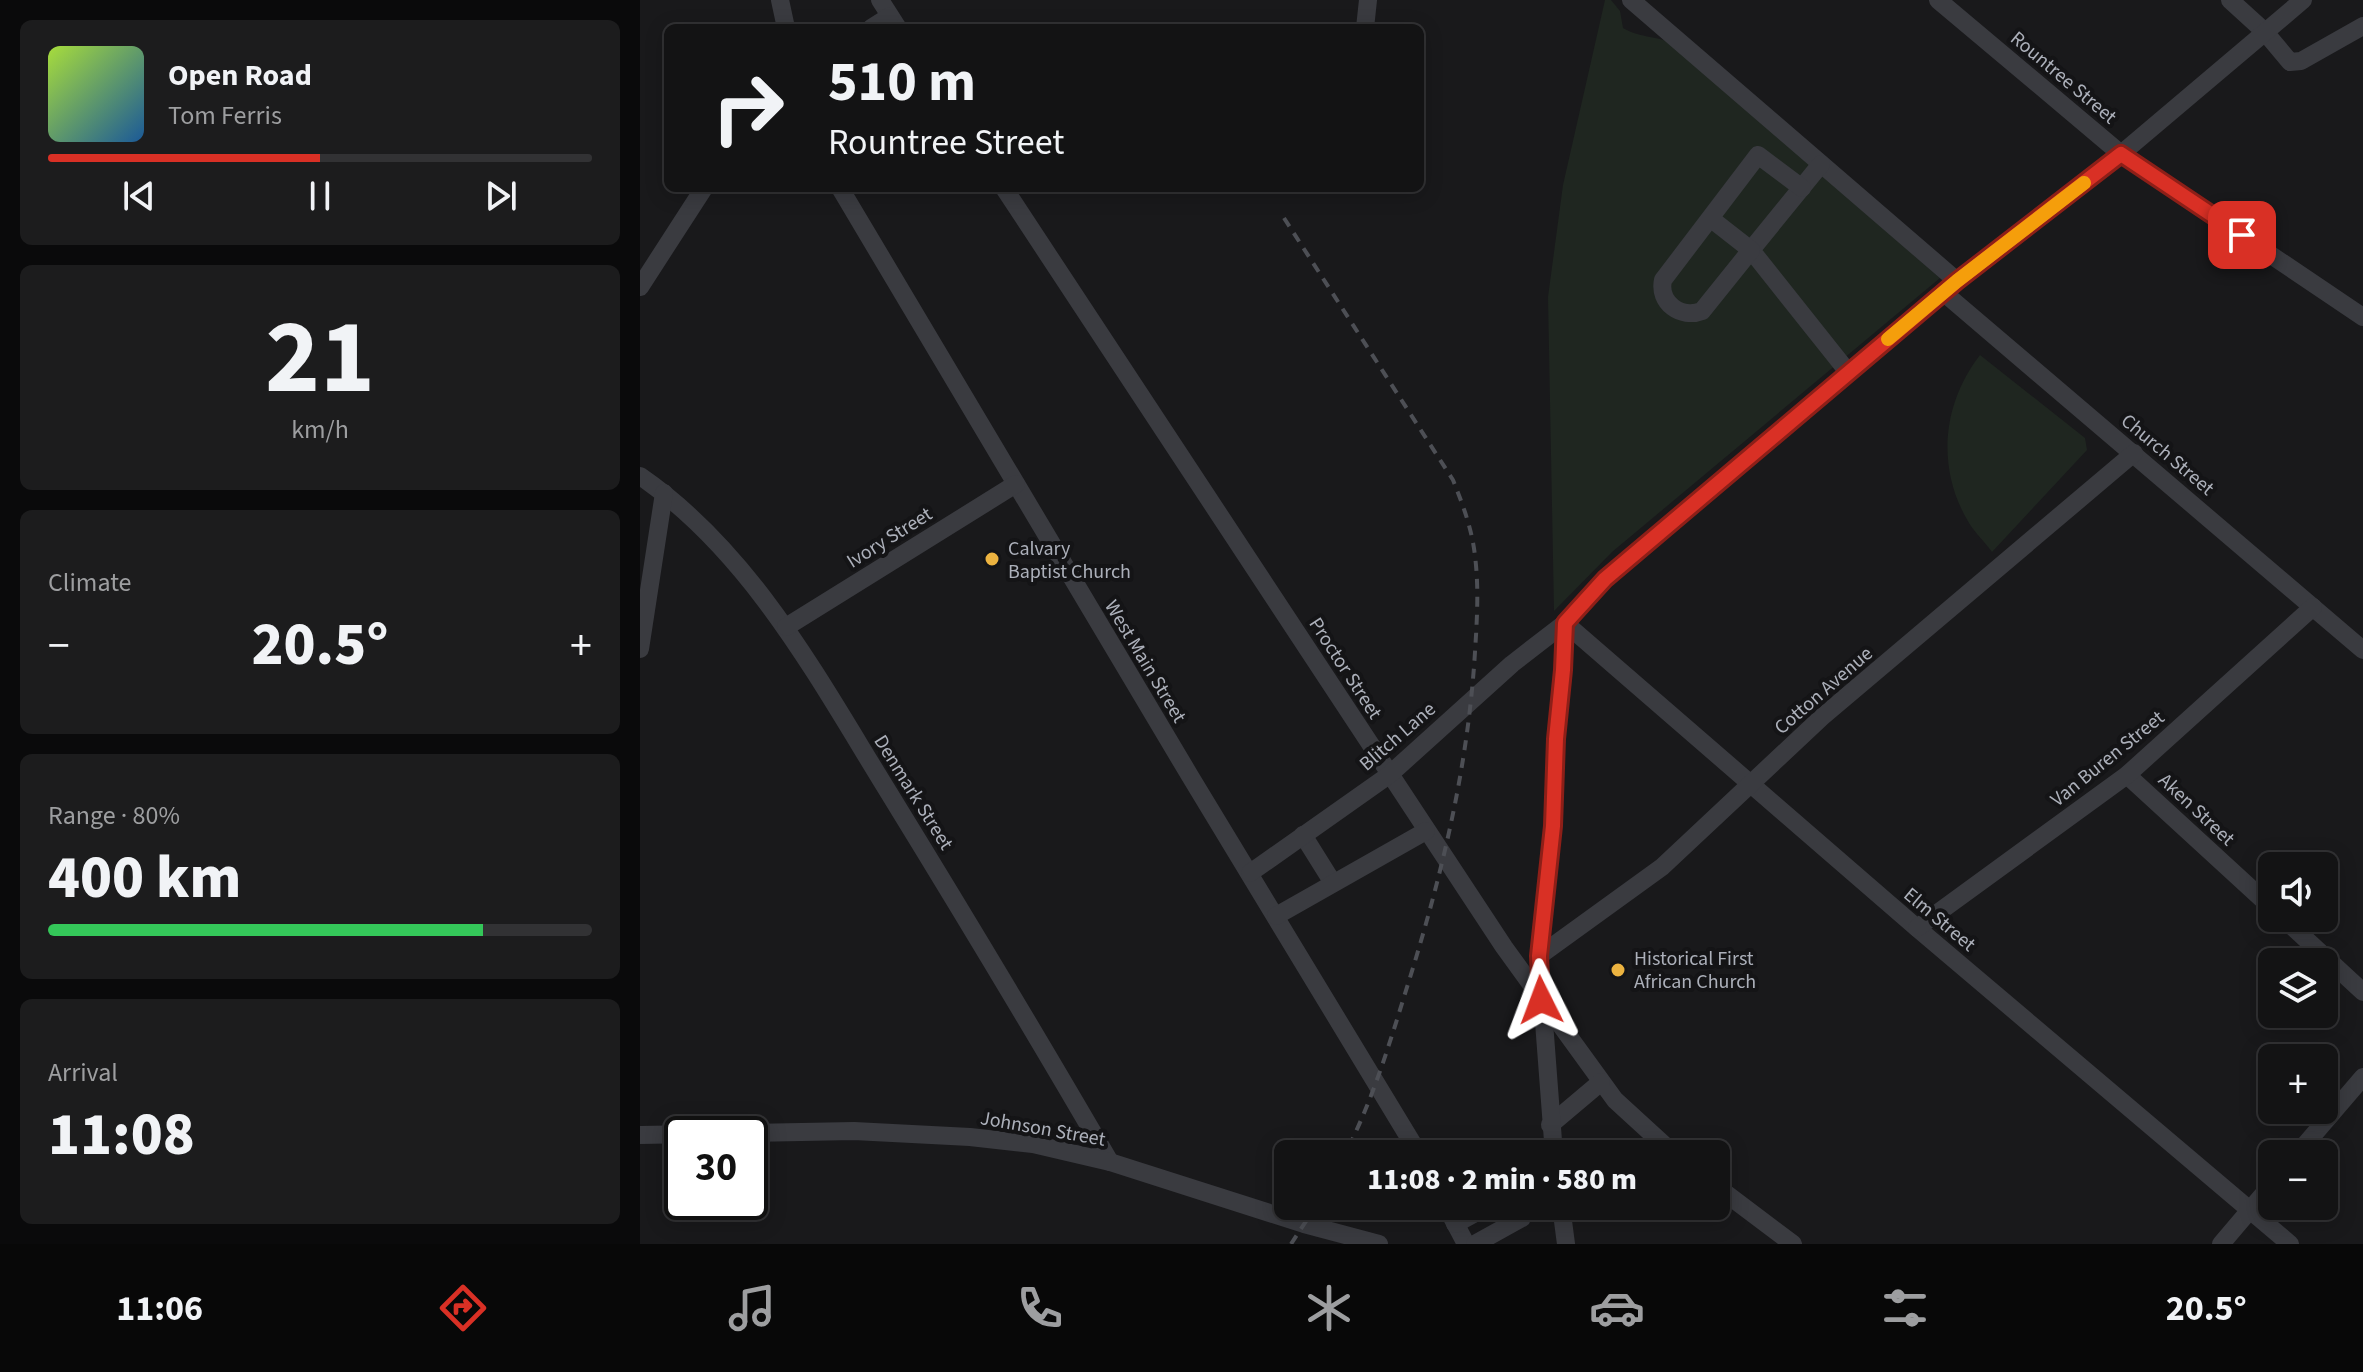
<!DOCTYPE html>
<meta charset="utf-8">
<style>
body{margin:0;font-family:"Source Sans 3",sans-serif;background:#1c1c1d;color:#f1f3f6;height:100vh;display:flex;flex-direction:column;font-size:30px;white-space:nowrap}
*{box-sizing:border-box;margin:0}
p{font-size:26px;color:#9d9ea0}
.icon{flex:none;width:44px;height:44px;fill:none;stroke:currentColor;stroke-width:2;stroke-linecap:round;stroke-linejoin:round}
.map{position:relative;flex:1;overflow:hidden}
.details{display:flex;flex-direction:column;gap:20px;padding:20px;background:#0a0a0b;width:640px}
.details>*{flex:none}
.hud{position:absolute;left:24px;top:24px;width:760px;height:168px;border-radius:12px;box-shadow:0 4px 20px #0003,0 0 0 2px #323234;background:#131314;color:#f1f3f6;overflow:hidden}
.tools{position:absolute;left:1618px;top:852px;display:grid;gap:16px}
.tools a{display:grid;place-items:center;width:80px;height:80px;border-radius:12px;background:#131314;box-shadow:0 4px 20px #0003,0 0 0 2px #323234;font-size:40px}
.speed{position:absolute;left:24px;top:1116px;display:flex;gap:16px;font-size:40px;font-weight:700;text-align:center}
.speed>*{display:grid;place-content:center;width:104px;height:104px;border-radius:50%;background:#131314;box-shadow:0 4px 20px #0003,0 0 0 2px #323234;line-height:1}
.speed .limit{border:4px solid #111;border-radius:12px;background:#fff;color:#111}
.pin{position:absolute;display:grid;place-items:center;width:68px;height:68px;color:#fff;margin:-34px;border-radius:16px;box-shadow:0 4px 12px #0006}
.me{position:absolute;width:88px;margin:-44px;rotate:357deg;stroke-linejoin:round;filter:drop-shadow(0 0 6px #0008)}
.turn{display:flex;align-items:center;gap:28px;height:168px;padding:0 32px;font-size:36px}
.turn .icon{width:104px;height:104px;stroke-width:2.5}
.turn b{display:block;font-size:56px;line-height:68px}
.big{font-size:60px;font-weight:800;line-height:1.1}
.details .widget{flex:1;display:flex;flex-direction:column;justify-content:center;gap:12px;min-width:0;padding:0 28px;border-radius:12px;background:#1c1c1d}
.details .dial{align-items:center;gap:0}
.dial b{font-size:104px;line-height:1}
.song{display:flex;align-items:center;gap:24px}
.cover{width:96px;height:96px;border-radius:12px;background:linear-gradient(135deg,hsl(80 70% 55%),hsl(210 70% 35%))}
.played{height:8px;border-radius:4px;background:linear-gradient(90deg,#d93025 50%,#323234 50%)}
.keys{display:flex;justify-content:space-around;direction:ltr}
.heat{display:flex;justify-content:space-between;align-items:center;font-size:44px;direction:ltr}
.charge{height:12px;border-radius:6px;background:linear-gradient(90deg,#34c759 80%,#323234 0)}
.trip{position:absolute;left:634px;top:1140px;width:456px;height:80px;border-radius:12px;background:#131314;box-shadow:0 4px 20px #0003,0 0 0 2px #323234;font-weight:800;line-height:80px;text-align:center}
.menu{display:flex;height:128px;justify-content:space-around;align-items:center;background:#080808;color:#9d9ea0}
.menu .icon{width:56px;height:56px}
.menu .on{color:#d93025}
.menu b{font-size:36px;color:#f1f3f6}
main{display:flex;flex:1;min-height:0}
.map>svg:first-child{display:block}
</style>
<main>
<section class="details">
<div class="widget">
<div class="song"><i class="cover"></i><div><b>Open Road</b><p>Tom Ferris</p></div></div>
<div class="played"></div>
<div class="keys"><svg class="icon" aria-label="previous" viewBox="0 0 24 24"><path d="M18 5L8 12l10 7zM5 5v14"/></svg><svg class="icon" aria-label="pause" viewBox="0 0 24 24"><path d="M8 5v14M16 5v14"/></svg><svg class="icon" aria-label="next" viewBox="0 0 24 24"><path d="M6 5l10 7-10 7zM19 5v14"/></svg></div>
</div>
<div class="widget dial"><b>21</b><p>km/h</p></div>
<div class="widget"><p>Climate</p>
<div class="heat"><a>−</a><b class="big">20.5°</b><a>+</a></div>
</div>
<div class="widget"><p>Range · 80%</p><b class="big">400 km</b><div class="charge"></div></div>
<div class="widget"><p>Arrival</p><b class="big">11:08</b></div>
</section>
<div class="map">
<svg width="1723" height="1244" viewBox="0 0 1723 1244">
<rect width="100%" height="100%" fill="#19191b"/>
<!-- green -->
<g fill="#1f2620">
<path d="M965,0H971L980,11L983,28C1001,38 1011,35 1029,42L1300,278L972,552L914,611L908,297L923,185Z"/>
<path d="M1340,355L1445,438L1447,450L1352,552C1345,542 1335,533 1329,523C1296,469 1302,404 1340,355Z"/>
</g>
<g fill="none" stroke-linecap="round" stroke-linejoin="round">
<!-- minor -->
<g stroke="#3a3b40" stroke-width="18">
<polyline points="140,0 146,28"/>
<polyline points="240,0 258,28"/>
<polyline points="991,0 1317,281"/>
<polyline points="1298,0 1481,154 1723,317"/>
<polyline points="1590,0 1624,31 1650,62 1661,61 1723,26"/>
<polyline points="231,28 250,16"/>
<polyline points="725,28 728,0"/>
<polyline points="1181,164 1111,250 1208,372"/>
<polyline points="200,188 550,776 779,1154"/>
<polyline points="364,188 864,947 975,1100 1034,1154"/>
<path d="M1070,218L1111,250L1062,311C1041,319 1018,303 1023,280L1118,155L1162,188"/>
<polyline points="0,287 64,188"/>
<polyline points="1303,292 1723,650"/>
<path d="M0,476C112,553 179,680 249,793C324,915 398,1038 470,1162"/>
<polyline points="925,623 1277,928 1650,1244"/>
<polyline points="146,627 376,484"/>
<polyline points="0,649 24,493"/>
<polyline points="1487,775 1632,908"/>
<polyline points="663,835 693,883"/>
<polyline points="610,873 749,775 872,664 925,623 965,579 1317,281 1481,154 1663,0"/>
<polyline points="636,916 786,831"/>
<polyline points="1643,918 1723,992"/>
<polyline points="1277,928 1487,775 1673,607"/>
<polyline points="899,956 1022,867 1182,717 1494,453"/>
<polyline points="910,1125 961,1082"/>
<polyline points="0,1135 214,1131 330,1137 393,1144 470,1162 664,1224 739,1244"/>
<polyline points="914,1154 899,956 913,826 916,739 923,670 925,623"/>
<polyline points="1657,1154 1723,1077"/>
<polyline points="1076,1186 1153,1244"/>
<polyline points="806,1206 826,1244"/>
<polyline points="921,1206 926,1244"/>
<polyline points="815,1224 848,1206"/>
<polyline points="835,1244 882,1218 885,1206"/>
<polyline points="1581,1244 1632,1184"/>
</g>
<!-- rail -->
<g stroke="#4d4f55" stroke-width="4" stroke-dasharray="10 8" stroke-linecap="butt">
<path d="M644,218L813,480C823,505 832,529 835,556C839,588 837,620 835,652C828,767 802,875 768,984C750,1042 733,1100 705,1154"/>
<polyline points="651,1244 676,1206"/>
</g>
</g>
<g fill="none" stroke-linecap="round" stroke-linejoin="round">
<!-- route casing -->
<g stroke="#8d1f18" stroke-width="20">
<polyline id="route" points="901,1000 899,956 913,826 916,739 923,670 925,623 965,579 1317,281 1481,154 1602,235"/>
</g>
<!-- route -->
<use href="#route" stroke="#d93025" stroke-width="14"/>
<!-- slow -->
<polyline stroke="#f59e0b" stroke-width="14" points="1248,339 1317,281 1444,183"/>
</g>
<!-- markers -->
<g fill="#ecb340" stroke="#141416" stroke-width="3">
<circle cx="352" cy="559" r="8"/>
<circle cx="978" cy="970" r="8"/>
</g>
<g text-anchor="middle" stroke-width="8" stroke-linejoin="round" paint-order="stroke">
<!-- street labels -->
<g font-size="20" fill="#acb0ba" stroke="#141416">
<text transform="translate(1424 77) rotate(40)" y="7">Rountree Street</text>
<text transform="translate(1528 454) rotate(40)" y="7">Church Street</text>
<text transform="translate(249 537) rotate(-32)" y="7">Ivory Street</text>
<text transform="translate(506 661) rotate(59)" y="7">West Main Street</text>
<text transform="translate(706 668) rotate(57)" y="7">Proctor Street</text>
<text transform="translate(1183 690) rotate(-41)" y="7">Cotton Avenue</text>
<text transform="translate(757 736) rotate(-41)" y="7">Blitch Lane</text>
<text transform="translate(1467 758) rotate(-39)" y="7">Van Buren Street</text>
<text transform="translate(274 792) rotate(58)" y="7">Denmark Street</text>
<text transform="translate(1557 809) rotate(43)" y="7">Aken Street</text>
<text transform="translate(1300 919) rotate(40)" y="7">Elm Street</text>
<text transform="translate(403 1128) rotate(10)" y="7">Johnson Street</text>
</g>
<!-- poi labels -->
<g font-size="20" fill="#acb0ba" stroke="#141416" text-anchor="start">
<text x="368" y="555">Calvary<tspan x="368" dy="23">Baptist Church</tspan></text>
<text x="994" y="965">Historical First<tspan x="994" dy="23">African Church</tspan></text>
</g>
</g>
</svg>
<div class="tools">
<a><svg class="icon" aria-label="sound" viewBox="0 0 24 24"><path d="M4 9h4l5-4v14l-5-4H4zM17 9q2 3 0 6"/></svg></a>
<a><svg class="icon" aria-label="layers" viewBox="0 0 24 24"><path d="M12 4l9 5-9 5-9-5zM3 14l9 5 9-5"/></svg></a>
<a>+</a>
<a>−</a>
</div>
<div class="speed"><div class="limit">30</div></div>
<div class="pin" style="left:1602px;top:235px;background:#d93025"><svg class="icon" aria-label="arrive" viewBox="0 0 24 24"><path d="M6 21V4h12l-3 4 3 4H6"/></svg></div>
<svg class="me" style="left:901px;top:1000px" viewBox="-20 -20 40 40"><path d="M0-17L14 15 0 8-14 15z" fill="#d93025" stroke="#fff" stroke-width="4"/></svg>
<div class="trip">11:08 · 2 min · 580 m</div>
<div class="hud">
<div class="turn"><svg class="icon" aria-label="right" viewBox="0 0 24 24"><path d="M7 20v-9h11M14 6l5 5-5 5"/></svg><div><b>510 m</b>Rountree Street</div></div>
</div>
</div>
</main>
<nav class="menu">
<b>11:06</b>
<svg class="icon on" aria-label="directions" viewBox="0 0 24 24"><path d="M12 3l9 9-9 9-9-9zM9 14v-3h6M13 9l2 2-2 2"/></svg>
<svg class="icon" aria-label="music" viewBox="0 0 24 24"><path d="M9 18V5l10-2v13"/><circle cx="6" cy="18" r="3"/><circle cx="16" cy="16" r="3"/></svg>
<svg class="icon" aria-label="phone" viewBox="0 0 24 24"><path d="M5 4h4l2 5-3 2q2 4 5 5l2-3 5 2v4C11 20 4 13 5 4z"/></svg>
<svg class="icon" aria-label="climate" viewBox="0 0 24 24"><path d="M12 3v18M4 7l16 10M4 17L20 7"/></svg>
<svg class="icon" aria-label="car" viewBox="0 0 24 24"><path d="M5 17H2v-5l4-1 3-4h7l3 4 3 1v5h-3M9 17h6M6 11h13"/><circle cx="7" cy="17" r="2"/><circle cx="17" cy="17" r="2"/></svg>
<svg class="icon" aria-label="filters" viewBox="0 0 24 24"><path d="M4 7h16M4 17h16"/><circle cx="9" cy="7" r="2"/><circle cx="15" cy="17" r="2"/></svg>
<b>20.5°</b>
</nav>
